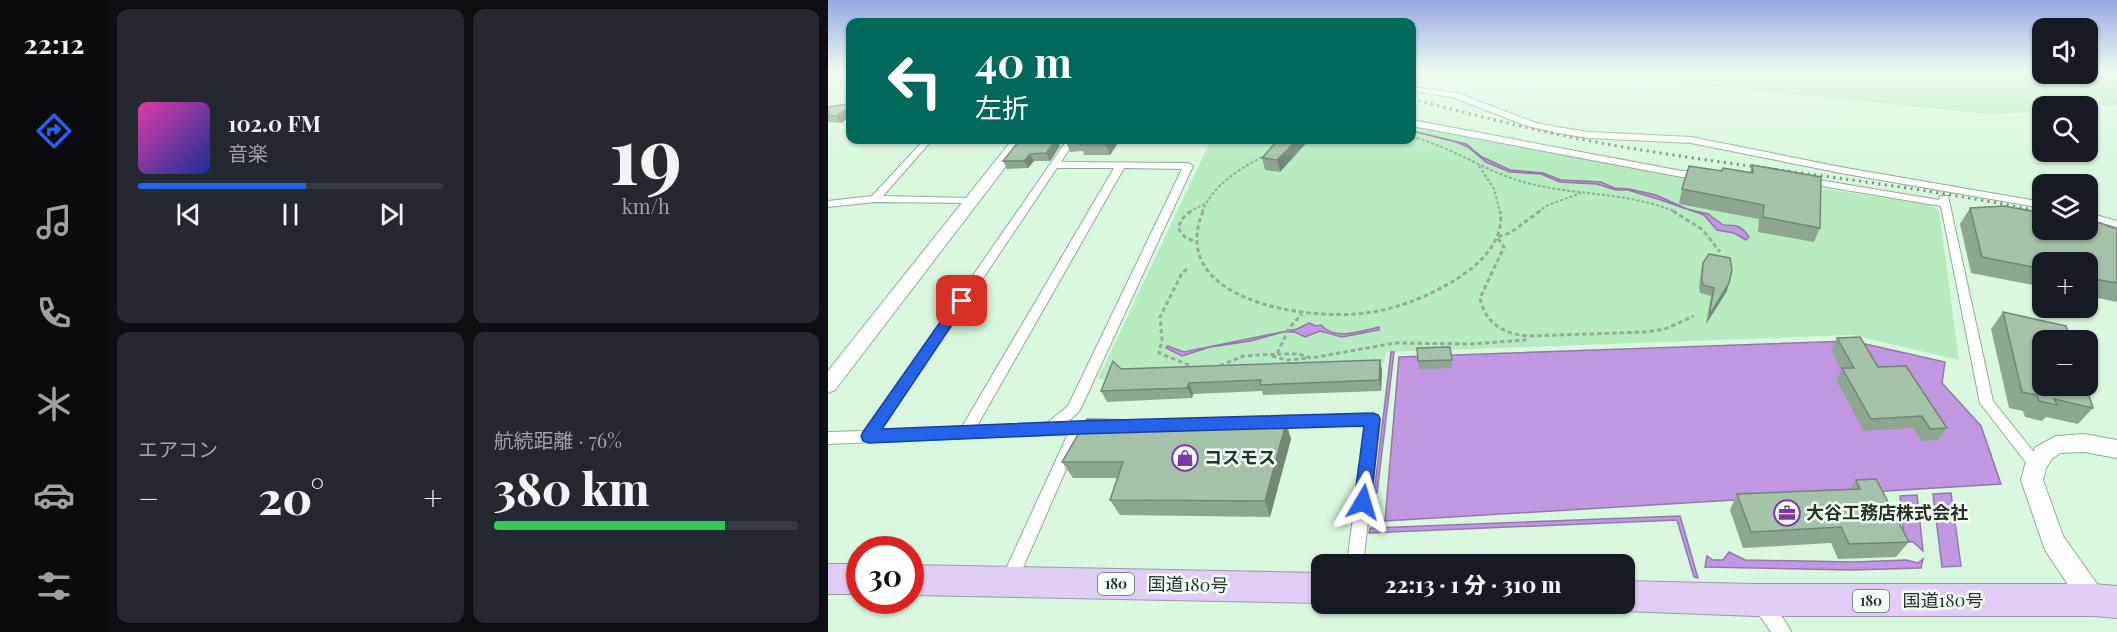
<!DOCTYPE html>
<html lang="ja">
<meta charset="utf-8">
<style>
body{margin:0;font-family:"Playfair Display","Noto Sans JP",serif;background:#242831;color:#f1f3f6;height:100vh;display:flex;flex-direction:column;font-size:22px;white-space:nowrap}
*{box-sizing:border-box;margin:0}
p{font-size:20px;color:#9ea1a6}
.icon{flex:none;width:33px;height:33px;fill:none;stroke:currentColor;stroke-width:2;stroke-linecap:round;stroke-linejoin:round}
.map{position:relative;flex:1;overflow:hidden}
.drawer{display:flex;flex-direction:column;gap:9px;padding:9px;background:#0d0f14;width:720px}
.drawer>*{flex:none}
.hud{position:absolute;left:18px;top:18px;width:570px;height:126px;border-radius:12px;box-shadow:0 2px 4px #0004;background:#00695c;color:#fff;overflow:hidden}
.tools{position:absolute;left:1204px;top:18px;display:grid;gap:12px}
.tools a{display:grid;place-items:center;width:66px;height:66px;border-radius:12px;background:#171b24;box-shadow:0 2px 4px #0004;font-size:30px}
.speed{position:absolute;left:18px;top:536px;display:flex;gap:12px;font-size:30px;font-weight:700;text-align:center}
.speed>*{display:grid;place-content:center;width:78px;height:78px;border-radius:50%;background:#171b24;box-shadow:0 2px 4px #0004;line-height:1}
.speed .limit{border:9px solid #d22;background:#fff;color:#111}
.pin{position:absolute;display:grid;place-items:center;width:51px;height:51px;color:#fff;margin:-26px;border-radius:12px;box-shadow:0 3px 9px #0006}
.me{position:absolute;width:66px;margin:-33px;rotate:7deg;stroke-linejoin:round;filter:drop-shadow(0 0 4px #0008)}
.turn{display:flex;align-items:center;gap:21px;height:126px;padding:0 30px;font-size:27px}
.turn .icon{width:78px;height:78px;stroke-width:2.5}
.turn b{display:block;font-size:42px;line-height:51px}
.big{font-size:45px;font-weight:800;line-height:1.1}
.drawer .card{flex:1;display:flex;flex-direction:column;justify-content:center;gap:9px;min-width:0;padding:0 21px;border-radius:12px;background:#242831}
.drawer .dial{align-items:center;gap:0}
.dial b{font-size:78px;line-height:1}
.song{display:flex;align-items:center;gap:18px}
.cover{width:72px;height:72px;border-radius:9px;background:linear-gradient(135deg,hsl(320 70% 55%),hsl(230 70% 35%))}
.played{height:6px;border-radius:3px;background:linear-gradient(90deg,#2563eb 55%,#363941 55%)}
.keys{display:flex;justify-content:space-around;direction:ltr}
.heat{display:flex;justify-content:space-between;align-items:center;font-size:33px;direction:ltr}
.charge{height:9px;border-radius:4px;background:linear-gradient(90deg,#34c759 76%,#363941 0)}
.drawer .tiles{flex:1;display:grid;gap:9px;grid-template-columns:repeat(2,1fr)}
.trip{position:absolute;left:483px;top:554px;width:324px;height:60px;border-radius:12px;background:#171b24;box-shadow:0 2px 4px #0004;font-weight:800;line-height:60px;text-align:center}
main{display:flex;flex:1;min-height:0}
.dock{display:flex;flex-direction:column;width:108px;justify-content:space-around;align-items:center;background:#090b0e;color:#9ea1a6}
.dock .icon{width:42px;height:42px}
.dock .active{color:#2563eb}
.dock b{font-size:27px;color:#f1f3f6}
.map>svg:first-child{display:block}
</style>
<main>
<nav class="dock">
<b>22:12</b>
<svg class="icon active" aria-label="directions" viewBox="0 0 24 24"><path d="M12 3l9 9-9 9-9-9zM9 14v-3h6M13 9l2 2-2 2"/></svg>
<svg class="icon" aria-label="music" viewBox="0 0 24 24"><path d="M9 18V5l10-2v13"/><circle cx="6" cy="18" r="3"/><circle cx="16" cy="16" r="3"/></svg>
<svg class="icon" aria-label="phone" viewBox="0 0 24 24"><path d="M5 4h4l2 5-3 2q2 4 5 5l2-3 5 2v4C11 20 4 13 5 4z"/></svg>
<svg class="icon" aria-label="climate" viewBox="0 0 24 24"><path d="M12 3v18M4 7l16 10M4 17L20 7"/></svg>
<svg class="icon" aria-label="car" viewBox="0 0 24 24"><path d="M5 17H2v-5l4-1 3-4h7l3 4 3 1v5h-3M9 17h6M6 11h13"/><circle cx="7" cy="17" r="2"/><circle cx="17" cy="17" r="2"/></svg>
<svg class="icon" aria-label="filters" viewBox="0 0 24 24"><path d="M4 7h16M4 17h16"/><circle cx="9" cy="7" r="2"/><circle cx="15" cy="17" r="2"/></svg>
</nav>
<section class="drawer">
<div class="tiles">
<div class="card">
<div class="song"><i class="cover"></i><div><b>102.0 FM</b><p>音楽</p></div></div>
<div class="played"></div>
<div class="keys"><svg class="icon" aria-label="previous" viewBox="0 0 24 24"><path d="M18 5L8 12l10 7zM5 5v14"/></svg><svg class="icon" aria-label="pause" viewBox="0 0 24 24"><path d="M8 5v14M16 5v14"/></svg><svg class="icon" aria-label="next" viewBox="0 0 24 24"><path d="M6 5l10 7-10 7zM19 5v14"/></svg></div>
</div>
<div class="card dial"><b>19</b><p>km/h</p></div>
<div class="card"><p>エアコン</p>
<div class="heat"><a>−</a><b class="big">20°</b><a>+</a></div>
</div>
<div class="card"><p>航続距離 · 76%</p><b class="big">380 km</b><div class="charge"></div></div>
</div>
</section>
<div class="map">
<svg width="1289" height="632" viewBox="0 0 1289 632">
<rect width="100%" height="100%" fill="#d9f7de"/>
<!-- green -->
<g fill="#b5ebbf">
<polygon points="760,72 1289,72 1289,103 1284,106 1215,106 1215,111 1163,114 776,76"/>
<polygon points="584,127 851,177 905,175 1102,205 1111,211 1131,360 1024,335 558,352 556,363 270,379 383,140 419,140 443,144 448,140 584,140"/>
</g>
<!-- water -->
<g fill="#c197e1" stroke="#9379aa" stroke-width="1.5">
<path d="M584,131L638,144L654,157L682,170L715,173L733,180L773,182L786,188L801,189L828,195L859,209L880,214L895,225C908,225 913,225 921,237L918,240L906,233L889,230L876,215L830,199L800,190H788L769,184L732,182L713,174L682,172L658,162L640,147L628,142Z"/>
<path d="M481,323L488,326L493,325C506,341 534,331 551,327V330L514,337L492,331L477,337L467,332H455L423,341L382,347L354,356L338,348L339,346L356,352L469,329Z"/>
<polygon points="1024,341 1117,362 1114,383 1153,426 1173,484 557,521 571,357"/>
<polygon points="563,352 566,352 549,493 546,494"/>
<polygon points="1123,493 1133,566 1114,567 1105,494"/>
<polygon points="1089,495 1095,551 1085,542 1076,541 1072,496"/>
<polygon points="852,516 870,578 866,577 849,520 541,533 542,528 546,528"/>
<polygon points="901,552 917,560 1025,562 1078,560 1090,563 1095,559 1093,568 1023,570 877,567 879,556 885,560 895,560"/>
</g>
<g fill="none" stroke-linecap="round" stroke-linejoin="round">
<!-- street casing -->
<g stroke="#8fab94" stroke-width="2">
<g id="street">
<polygon points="584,87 629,93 705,122 729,127 761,132 863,137 1018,168 1215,202 1215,208 1018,174 863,143 761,138 729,133 699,126 624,97 584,91"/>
<polygon points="584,120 854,171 873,171 878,174 873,177 854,177 584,126"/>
<polygon points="96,140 104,140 55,196 142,198 147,201 146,203 47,202 0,207 0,201 44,196"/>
<path d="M239,140H247L233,162L360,163L365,166L252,410L239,423L269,421L274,423L276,427L274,431L254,433L186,588L180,590L174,588L172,582L240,434L0,444V432L37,431ZM229,168H286L134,427L53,430ZM296,168L354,169L240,406L219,423L149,426Z"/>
<polygon points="979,178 1111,200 1112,196 1120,196 1165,401 1213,461 1215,465 1213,469 1208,471 1203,469 1152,403 1113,206 976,183 974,181"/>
<polygon points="1260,213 1289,221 1289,227 1260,219"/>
<polygon points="545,414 550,415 552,419 535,564 519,564 537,425 409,429 404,427 402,423 404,419 409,417"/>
<path d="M932,597C944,602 958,620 963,632H943L924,605L926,599Z"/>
</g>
</g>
<!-- secondary casing -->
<g stroke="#8fab94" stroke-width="2">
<g id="secondary">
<polygon points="184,140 198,140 7,390 0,393 0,371"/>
<polygon points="1256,434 1289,440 1289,458 1256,452 1232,453 1224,459 1218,468 1215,480 1235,536 1274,591 1278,600 1274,609 1265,612 1256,609 1217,550 1193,480 1197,465 1208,447 1228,436"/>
</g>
</g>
<!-- highway casing -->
<g stroke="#a096ac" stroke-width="2">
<g id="highway">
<rect x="0" y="564" width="32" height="30"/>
<polygon points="82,565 494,573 494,603 82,595"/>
<polygon points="796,581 927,584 1265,584 1289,586 1289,618 1265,616 927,616 796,611 785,607 783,603 796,603"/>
</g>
</g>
<!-- path-far1 -->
<g stroke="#95ac99" stroke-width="2" stroke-dasharray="3 2" stroke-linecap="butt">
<path d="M584,137C625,147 659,173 699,183C749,196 801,192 848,212"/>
<polyline points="651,166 666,189 672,212"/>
<polyline points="361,212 376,204"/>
<path d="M374,212C385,184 414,167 440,154"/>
<polyline points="710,212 720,205 753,193"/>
</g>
<!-- path -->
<g stroke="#95ac99" stroke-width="3" stroke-dasharray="4.5 3" stroke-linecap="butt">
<polyline points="363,211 354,219 350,228 357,237 367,242"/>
<path d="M375,211C338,301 479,321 538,313C575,308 614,291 643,269C661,254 676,235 672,211"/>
<path d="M712,211L682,233L669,237L676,247L652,298C657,323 675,334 700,336L817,332L837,329L866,316"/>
<polyline points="845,211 875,230 892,252"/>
<polyline points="359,269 354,273 332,317 334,340 331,353 368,368"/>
<polyline points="449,354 471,354 483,358 567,343 643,344 697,340 700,336"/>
<polyline points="444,356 459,360 482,358"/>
<polyline points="392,366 415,356 449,354 461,328 474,314"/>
</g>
<!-- street -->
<use href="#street" fill="#fff" fill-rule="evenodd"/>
<!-- secondary -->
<use href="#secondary" fill="#fff" fill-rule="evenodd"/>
<!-- highway -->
<use href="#highway" fill="#e1ccf3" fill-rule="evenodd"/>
<!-- rail-far1 -->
<path stroke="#798d7d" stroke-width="3" stroke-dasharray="2 4.5" stroke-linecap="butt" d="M584,99C650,116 716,133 784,145C927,170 1072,182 1215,212"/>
<!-- rail -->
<polyline stroke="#798d7d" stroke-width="4.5" stroke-dasharray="3 6" stroke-linecap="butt" points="1208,211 1215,212"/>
</g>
<!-- wall -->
<g fill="#8da691">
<polygon points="22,93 22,117 13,123 0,122 0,107 19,104"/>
<polygon points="239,140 292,140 282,155 256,155 255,151 242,152 238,141"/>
<polygon points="450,140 452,172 437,170 434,158"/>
<polygon points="232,146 222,161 206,161 200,168 179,169 175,161"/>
<polygon points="924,165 992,228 986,242 930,232 931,219 851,204 854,189 894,171 922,172"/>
<polygon points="1142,208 1289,229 1289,302 1260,296 1260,262 1215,262 1215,287 1143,273 1132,224"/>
<polygon points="875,263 899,291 878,324 883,296 872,293 871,287 873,271"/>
<polygon points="1175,312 1265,408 1250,424 1218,417 1214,421 1197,417 1195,411 1181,408 1163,329"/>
<polygon points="1009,338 1050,367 1119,428 1110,440 1094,441 1085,428 1036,431 1008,380 1014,370 1003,350"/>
<polygon points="589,348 624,360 624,368 591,369"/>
<polygon points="552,360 554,370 553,391 435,395 434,391 365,394 364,398 279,402 273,391 293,369"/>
<polygon points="458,423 463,439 442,517 292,515 282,500 289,478 245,478 234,462"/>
<polygon points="1028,480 1081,542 1068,557 1010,559 1003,543 915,548 902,510 909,494 1022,489"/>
</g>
<!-- shaded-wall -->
<g fill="#738776">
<polygon points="17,110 21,117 13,123 8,116"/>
<polygon points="229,140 232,146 222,161 218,153"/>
<polygon points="281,140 292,140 282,155 278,145"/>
<polygon points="469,140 481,140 452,172 449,160"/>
<polygon points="202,154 206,161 200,168 196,161"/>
<polygon points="901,283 899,291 878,324 881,316"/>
<polygon points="552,360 554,370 553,391 551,380"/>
<polygon points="361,383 365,394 364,398 359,388"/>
<polygon points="458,423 463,439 442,517 437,501"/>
</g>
<!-- building -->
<g fill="#a4c1a9" stroke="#738776" stroke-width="1.5">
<polygon points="22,93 22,111 17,110 8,116 0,115 0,107 19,104 18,96"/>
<polygon points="195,140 228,140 218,153 202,154 196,161 175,161 191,141"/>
<polygon points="239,140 281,140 278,145 252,145 254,141 238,141"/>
<polygon points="450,140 469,140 449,160 434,158"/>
<polygon points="924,165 993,177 992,228 935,217 936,205 854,189 861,166 894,171 895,168 925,173"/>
<polygon points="1176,206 1215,213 1215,230 1260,230 1260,221 1272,223 1289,229 1289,283 1260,278 1260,262 1215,262 1215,269 1154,257 1142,208"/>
<polygon points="881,254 902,258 904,270 901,283 881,316 886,288 875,285 874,279 875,263"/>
<polygon points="1175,312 1238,326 1243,340 1215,340 1215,386 1258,386 1265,408 1226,399 1229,405 1211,401 1209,395 1194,392"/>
<polygon points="1032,337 1050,367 1078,366 1119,428 1102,429 1094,416 1043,419 1014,368 1026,368 1009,338"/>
<polygon points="622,347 624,360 590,361 589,348"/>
<polygon points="552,360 551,380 432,385 433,380 361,383 359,388 273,391 285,361 293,369"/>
<polygon points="259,419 458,423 437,501 282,500 295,462 234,462"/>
<polygon points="1048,479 1081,542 1021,544 1013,527 923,532 909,494 1032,489 1028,480"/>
</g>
<!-- sky -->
<linearGradient id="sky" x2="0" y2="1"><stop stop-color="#98a8e5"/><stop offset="0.45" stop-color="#eefbf0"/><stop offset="1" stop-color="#eefbf0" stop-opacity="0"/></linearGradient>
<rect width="1289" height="161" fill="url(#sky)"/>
<!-- route -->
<polygon fill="#2563eb" stroke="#184099" stroke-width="1.5" points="134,296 140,301 54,429 250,421 545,413 550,415 552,419 543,502 541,507 535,510 529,507 526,502 536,426 250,434 41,443 35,441 33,436 35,432 129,298"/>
<!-- icons -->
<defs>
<g id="shop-ring" transform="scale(1.35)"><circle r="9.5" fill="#f3fff4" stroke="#7d36a8" stroke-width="1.5"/><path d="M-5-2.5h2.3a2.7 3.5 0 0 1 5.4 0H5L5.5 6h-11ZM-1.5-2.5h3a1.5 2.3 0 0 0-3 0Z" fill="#7d36a8"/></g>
<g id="office-ring" transform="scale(1.35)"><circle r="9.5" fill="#f3fff4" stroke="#7d36a8" stroke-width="1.5"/><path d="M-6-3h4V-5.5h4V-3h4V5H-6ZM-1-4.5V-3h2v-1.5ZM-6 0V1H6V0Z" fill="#7d36a8"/></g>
</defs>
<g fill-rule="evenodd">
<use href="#shop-ring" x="357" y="458"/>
<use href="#office-ring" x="959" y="513"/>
</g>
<g text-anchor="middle" stroke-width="5" stroke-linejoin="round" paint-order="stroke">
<!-- shield labels -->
<g fill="#f3fff4" stroke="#647066" stroke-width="1.5">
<rect x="270" y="573" width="36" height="22" rx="4.5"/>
<rect x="1025" y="590" width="36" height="22" rx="4.5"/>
</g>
<g font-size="14" font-weight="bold" fill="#273229">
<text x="288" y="589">180</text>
<text x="1043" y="606">180</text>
</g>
<!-- near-poi labels -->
<g font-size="18" font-weight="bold" fill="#273229" stroke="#f3fff4" text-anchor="start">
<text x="376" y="464">コスモス</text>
<text x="978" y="519">大谷工務店株式会社</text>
</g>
<!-- near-street labels -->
<g font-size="18" fill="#273229" stroke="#f3fff4">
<text transform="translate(360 585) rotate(1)" y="6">国道180号</text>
<text x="1115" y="607">国道180号</text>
</g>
</g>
</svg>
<div class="tools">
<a><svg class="icon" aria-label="sound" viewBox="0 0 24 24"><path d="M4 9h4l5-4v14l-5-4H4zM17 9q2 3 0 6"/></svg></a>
<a><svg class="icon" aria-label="search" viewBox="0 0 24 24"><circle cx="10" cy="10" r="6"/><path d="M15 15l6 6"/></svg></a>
<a><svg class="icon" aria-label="layers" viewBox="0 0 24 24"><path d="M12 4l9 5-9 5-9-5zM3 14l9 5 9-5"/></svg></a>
<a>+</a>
<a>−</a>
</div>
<div class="speed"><div class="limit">30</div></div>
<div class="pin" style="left:134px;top:301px;background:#d93025"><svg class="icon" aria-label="arrive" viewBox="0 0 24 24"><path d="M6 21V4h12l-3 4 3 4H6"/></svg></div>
<svg class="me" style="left:535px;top:502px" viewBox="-20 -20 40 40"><path d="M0-17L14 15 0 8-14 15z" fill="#2563eb" stroke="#fff" stroke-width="4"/></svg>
<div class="trip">22:13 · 1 分 · 310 m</div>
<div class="hud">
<div class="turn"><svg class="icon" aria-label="left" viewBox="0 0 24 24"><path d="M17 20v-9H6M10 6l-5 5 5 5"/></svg><div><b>40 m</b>左折</div></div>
</div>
</div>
</main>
